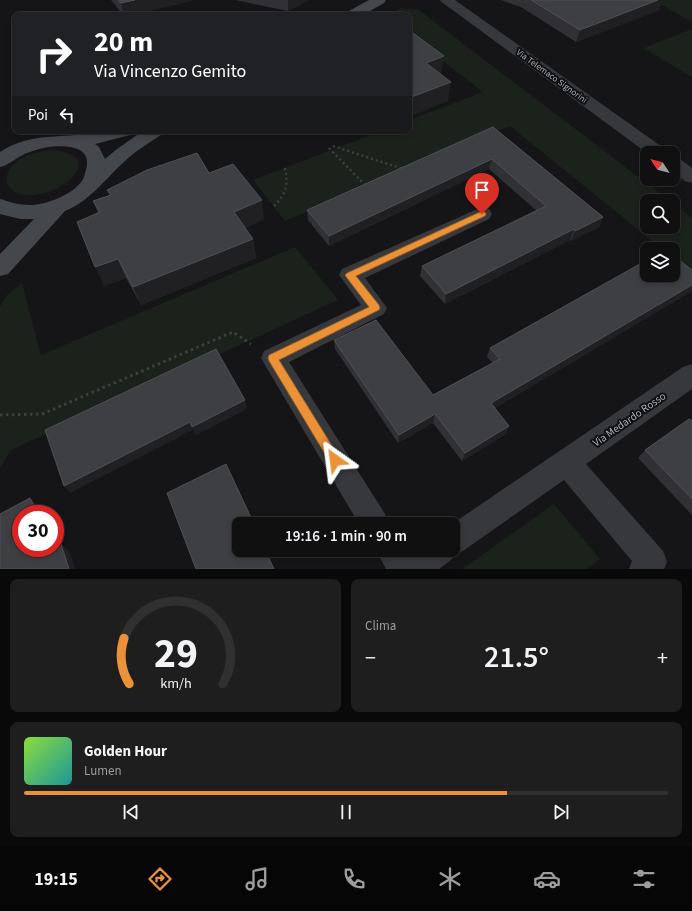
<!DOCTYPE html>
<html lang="it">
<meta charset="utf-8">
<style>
body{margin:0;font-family:"Source Sans 3",sans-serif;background:#1e1e1f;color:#f1f3f6;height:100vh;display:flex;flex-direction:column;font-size:15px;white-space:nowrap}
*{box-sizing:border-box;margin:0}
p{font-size:13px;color:#9c9d9f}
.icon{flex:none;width:22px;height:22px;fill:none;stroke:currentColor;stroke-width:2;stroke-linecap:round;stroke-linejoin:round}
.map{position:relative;height:569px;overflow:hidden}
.details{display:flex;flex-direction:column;gap:10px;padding:10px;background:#090909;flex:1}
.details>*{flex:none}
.hud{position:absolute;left:12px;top:12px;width:400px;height:122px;border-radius:8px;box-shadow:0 2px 6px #0003,0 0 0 1px #303031;background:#202124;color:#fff;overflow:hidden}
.needle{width:26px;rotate:306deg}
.fabs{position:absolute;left:640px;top:146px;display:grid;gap:8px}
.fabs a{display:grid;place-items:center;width:40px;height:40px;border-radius:8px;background:#101011;box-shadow:0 2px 6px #0003,0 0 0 1px #303031;font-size:20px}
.speed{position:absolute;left:12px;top:505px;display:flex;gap:8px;font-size:20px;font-weight:700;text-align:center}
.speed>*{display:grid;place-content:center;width:52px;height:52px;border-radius:50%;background:#101011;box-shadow:0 2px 6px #0003,0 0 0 1px #303031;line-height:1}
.speed .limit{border:6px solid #d22;background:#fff;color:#111}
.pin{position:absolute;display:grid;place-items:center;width:34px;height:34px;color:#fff;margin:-41px -17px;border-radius:50% 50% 50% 0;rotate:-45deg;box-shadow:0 0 4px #0007}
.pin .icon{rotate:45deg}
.me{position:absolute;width:44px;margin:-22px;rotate:329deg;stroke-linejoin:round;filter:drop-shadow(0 0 3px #0008)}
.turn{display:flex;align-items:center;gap:14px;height:84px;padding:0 16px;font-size:18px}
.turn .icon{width:52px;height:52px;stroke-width:2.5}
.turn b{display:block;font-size:28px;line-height:34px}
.then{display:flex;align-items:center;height:38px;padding:0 16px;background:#0003;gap:8px;font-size:15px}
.big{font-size:30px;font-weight:600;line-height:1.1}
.details .widget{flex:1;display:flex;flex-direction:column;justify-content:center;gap:6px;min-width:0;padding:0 14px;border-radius:8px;background:#1e1e1f}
.details .dial{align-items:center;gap:0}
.dial svg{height:104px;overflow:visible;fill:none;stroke:#303031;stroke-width:7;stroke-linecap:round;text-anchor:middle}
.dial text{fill:#f1f3f6;stroke:none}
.song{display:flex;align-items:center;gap:12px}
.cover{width:48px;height:48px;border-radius:6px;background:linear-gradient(135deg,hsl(90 70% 55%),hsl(180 70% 35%))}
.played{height:4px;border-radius:2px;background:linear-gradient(90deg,#eb9239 75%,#303031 75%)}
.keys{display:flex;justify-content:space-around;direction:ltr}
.heat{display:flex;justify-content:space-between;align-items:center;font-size:22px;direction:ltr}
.details .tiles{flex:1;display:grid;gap:10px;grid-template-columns:1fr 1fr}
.widget:last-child{grid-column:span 2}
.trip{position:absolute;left:232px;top:517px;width:228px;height:40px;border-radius:8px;background:#101011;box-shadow:0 2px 6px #0003,0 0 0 1px #303031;font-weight:600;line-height:40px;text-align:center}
.dock{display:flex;height:64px;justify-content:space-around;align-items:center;background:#060607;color:#9c9d9f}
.dock .icon{width:28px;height:28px}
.dock .active{color:#eb9239}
.dock b{font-size:18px;color:#f1f3f6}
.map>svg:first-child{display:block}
</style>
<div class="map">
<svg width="692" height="569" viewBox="0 0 692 569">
<rect width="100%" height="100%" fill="#151517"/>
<!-- green -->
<g fill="#1b211b">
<polygon points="653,0 692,0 692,22"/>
<polygon points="401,8 419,10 670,201 647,201 647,227 673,227 673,203 692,218 692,273 673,258 673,249 662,249 510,126 285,221 253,180 381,131 409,131 409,120 483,92 409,35 409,15 389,15"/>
<polygon points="692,29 692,77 643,48"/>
<path d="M53,150C106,156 65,196 29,195C2,195 0,172 20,159C30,153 41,151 53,150Z"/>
<polygon points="295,247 338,300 11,450 0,468 0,307 7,295 22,283 41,355"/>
<polygon points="554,504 600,559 587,569 462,569"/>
</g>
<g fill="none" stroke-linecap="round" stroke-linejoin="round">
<!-- path-far1 -->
<g stroke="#3c3f43" stroke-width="2.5" stroke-dasharray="2 3" stroke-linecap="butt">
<polyline points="333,146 403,169"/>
<polyline points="329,148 366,186"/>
<path d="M274,206C287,194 289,182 284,165"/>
</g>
<!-- path -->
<polyline stroke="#3c3f43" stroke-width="3" stroke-dasharray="2.5 3.5" stroke-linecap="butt" points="0,415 42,414 233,332 251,344"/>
<!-- street -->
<g fill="#36383c" fill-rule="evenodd">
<polygon points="439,0 455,0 665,149 668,153 647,153"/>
<polygon points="673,157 680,159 692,168 692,183 685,181 673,172"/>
<polygon points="482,207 489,209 492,214 489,219 365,278 387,308 384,314 289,362 385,514 389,524 359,524 261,358 264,351 361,305 339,275 342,269"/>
<polygon points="692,364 692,389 586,464 663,551 667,562 664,569 629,569 632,561 564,480 463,551 454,555 451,560 439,569 386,569 376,550 408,550 410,553 415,550 453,550 452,524 683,367"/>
</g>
<!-- secondary -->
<g fill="#44474b" fill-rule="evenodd">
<polygon points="369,0 386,0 384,3 363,15 345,15 347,12"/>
<path d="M103,131H133L130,135L95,144L99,147L105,159L117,149L143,131H164L161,135C149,143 135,151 124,162C105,179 90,201 65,211L8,274L0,276V254L34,219H20L0,214V199C10,202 19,205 30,205C46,205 72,195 82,181C84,178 85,173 86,170C93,145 65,145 48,147C38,149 27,152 19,157C12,161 8,165 0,167V152C33,130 68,140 103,131Z"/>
</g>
</g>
<!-- wall -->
<g fill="#313135">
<polygon points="111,0 194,0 132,15 123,15"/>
<polygon points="235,0 309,0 288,11"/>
<polygon points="500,0 662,0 659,10 576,42 521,7"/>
<polygon points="493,127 603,217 599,227 571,241 570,240 445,304 420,276 422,266 537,211 489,169 329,246 308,220 307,210"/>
<polygon points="362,131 375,131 366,135"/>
<polygon points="209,173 264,219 245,228 253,239 256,258 141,305 126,278 104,286 98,213 93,201 110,196 107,190"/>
<polygon points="692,270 692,291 495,408 509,426 506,434 462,461 433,423 398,443 335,349 334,340 433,395 493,363 487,357 490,348"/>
<polygon points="692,421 692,515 638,458 645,450"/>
</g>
<!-- shaded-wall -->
<g fill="#202023">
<polygon points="135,0 194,0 132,15 124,15 121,3"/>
<polygon points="288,0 309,0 288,11"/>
<polygon points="658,0 662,0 659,10 576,42 580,30"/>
<polygon points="444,56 441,75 426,63"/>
<polygon points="451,82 448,101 409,117 409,98"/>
<polygon points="366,131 375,131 366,135"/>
<polygon points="492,159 489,169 329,246 329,236"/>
<polygon points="262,200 264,219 238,231 234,212"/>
<polygon points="603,217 599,227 571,241 575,231"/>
<polygon points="574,229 570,240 445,304 446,294"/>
<polygon points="253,239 256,258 141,305 133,287"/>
<polygon points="118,259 126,278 104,286 95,267"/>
<polygon points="692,285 692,291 488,412 491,403"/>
<polygon points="245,400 247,409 196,435 192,427"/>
<polygon points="435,414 433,423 398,443 399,435"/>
<polygon points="190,422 193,430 70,493 64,486"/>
<polygon points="509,426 506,434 462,461 465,453"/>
<polygon points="30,498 38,505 42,514 38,514"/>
<polygon points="55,539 62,554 55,548"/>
<polygon points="61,544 69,551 75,569 69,569"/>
</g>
<!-- building -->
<g fill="#3e3f43" stroke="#4e5055">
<polygon points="118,0 135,0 121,3"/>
<polygon points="531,0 658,0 580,30"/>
<polygon points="409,30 444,56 426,63 451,82 409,98"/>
<polygon points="493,127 603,217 575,231 574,229 446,294 422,266 546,206 492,159 329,236 307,210"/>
<polygon points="197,153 209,173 233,164 262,200 234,212 253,239 133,287 118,259 95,267 77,222 100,212 93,201 111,195 107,190 147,170"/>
<polygon points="673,255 692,270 692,285 491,403 509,426 465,453 435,414 399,435 334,340 376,320 433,395 500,359 490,348 647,260 647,275 673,275"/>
<polygon points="216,349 245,400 192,427 190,422 64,486 45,430"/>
<polygon points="689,419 692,421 692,499 645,450"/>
<polygon points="226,464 254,524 239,524 239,550 265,550 274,569 196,569 167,493"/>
<polygon points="30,498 38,514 21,514 21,548 55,548 61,544 69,569 0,569 0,514"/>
</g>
<!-- route -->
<polygon fill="#eb9239" stroke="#995f25" points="482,211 485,212 486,214 485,216 356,276 379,305 380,308 379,310 279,360 339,457 341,460 339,464 335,466 331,464 269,361 268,358 269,355 369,307 347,278 345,275 347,273"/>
<g text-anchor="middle" stroke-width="4" stroke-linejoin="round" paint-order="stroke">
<!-- far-street labels -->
<g font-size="9" fill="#a7aeb6" stroke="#101012">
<text transform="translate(552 76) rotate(36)" y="3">Via Telemaco Signorini</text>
</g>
<!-- street labels -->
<g font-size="11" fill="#a7aeb6" stroke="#101012">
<text transform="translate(629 419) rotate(-35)" y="4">Via Medardo Rosso</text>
</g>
</g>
</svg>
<div class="fabs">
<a><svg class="needle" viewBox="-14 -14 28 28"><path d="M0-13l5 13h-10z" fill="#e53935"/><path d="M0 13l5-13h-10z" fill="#9c9d9f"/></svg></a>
<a><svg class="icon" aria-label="search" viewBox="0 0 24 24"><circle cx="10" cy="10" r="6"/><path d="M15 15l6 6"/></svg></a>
<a><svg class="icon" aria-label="layers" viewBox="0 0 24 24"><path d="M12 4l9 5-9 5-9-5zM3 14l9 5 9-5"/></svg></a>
</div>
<div class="speed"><div class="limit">30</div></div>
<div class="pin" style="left:482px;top:214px;background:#d93025"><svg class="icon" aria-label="arrive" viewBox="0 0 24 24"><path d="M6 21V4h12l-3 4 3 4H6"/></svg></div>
<svg class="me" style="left:335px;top:460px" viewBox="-20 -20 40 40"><path d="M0-17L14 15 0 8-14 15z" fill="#eb9239" stroke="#fff" stroke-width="4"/></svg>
<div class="trip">19:16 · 1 min · 90 m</div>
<div class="hud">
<div class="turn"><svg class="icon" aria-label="right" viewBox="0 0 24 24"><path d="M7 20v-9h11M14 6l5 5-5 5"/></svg><div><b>20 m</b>Via Vincenzo Gemito</div></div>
<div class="then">Poi<svg class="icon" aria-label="left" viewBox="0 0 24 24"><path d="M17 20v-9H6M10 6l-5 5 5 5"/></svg></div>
</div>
</div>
<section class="details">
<div class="tiles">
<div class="widget dial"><svg viewBox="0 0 100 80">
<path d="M14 69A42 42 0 1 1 86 69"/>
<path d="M14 69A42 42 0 0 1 10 34" stroke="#eb9239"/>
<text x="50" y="56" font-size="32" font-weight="700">29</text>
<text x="50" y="72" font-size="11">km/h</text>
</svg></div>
<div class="widget"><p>Clima</p>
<div class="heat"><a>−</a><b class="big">21.5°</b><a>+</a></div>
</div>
<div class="widget">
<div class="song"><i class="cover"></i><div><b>Golden Hour</b><p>Lumen</p></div></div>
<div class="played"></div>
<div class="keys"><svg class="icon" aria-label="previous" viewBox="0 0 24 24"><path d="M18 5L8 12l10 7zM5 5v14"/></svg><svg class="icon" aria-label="pause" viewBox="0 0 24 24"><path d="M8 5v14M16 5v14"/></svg><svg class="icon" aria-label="next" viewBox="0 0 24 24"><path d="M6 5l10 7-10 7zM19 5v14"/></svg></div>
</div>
</div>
</section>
<nav class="dock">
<b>19:15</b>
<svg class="icon active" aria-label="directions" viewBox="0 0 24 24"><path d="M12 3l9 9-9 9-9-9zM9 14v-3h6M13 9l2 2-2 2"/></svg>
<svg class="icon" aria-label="music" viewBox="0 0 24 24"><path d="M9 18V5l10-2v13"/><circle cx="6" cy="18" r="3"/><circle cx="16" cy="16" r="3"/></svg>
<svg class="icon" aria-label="phone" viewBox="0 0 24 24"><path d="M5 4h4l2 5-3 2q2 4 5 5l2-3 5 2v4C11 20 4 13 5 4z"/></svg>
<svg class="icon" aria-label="climate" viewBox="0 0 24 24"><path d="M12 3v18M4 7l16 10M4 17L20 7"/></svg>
<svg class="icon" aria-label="car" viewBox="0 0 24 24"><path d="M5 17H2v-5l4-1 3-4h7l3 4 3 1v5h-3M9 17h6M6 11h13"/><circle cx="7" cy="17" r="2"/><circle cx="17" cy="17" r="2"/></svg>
<svg class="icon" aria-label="filters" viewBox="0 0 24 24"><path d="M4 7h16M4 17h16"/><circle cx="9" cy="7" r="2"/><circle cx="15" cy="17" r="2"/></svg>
</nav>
